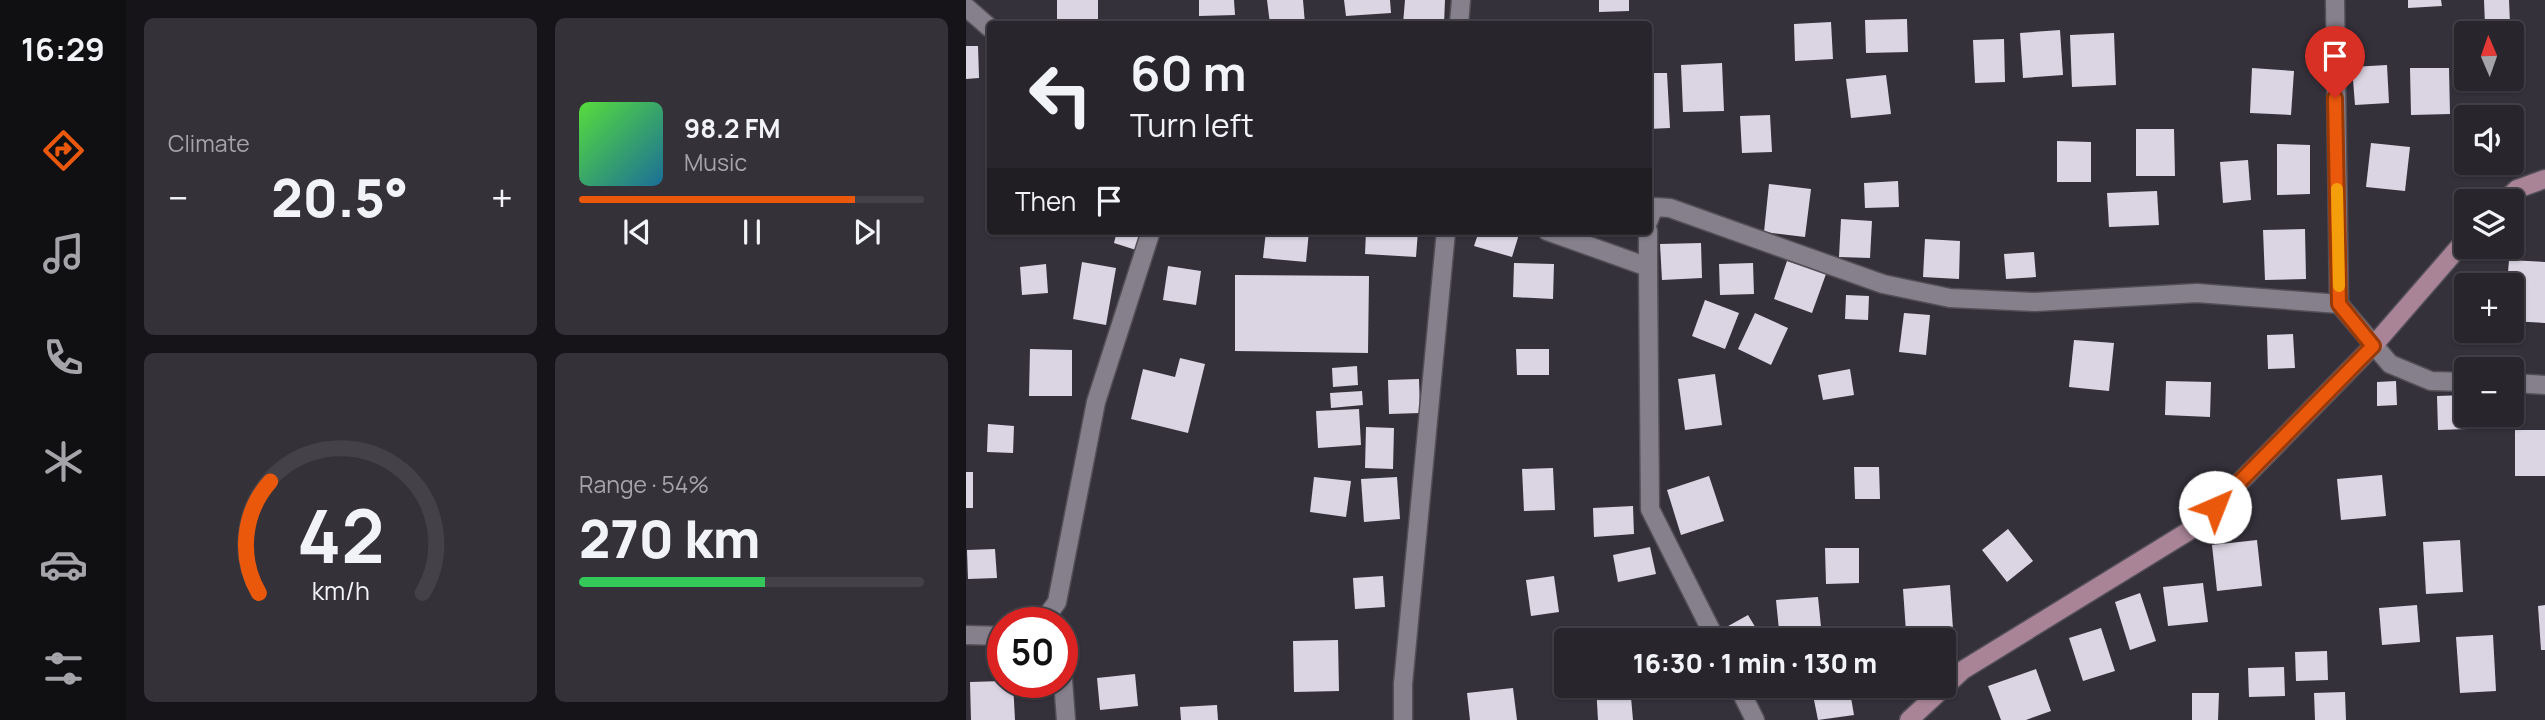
<!DOCTYPE html>
<meta charset="utf-8">
<style>
body{margin:0;font-family:Manrope,sans-serif;background:#343138;color:#f1f3f6;height:100vh;display:flex;flex-direction:column;font-size:26px;white-space:nowrap}
*{box-sizing:border-box;margin:0}
p{font-size:23px;color:#a5a5a9}
.icon{flex:none;width:38px;height:38px;fill:none;stroke:currentColor;stroke-width:2;stroke-linecap:round;stroke-linejoin:round}
.map{position:relative;flex:1;overflow:hidden}
.side{display:flex;flex-direction:column;gap:18px;padding:18px;background:#161418;width:840px}
.side>*{flex:none}
.top-card{position:absolute;left:21px;top:21px;width:665px;height:214px;border-radius:7px;box-shadow:0 2px 5px #0004,0 0 0 2px #444248;background:#28252c;color:#f1f3f6;overflow:hidden}
.needle{width:46px;rotate:358deg}
.buttons{position:absolute;left:1488px;top:21px;display:grid;gap:14px}
.buttons a{display:grid;place-items:center;width:70px;height:70px;border-radius:7px;background:#28252c;box-shadow:0 2px 5px #0004,0 0 0 2px #444248;font-size:35px}
.speed{position:absolute;left:21px;top:607px;display:flex;gap:14px;font-size:35px;font-weight:700;text-align:center}
.speed>*{display:grid;place-content:center;width:91px;height:91px;border-radius:50%;background:#28252c;box-shadow:0 2px 5px #0004,0 0 0 2px #444248;line-height:1}
.speed .limit{border:10px solid #d22;background:#fff;color:#111}
.pin{position:absolute;display:grid;place-items:center;width:60px;height:60px;color:#fff;margin:-72px -30px;border-radius:50% 50% 50% 0;rotate:-45deg;box-shadow:0 0 7px #0007}
.pin .icon{rotate:45deg}
.me{position:absolute;width:77px;margin:-38px;rotate:44deg;stroke-linejoin:round;filter:drop-shadow(0 0 5px #0008)}
.turn{display:flex;align-items:center;gap:24px;height:147px;padding:0 28px;font-size:32px}
.turn .icon{width:91px;height:91px;stroke-width:2.5}
.turn b{display:block;font-size:49px;line-height:60px}
.then{display:flex;align-items:center;height:66px;padding:0 28px;background:#0003;gap:14px;font-size:26px}
.big{font-size:52px;font-weight:800;line-height:1.1}
.side .tile{flex:1;display:flex;flex-direction:column;justify-content:center;gap:10px;min-width:0;padding:0 24px;border-radius:10px;background:#343138}
.side .dial{align-items:center;gap:0}
.dial svg{height:182px;overflow:visible;fill:none;stroke:#444248;stroke-width:7;stroke-linecap:round;text-anchor:middle}
.dial text{fill:#f1f3f6;stroke:none}
.song{display:flex;align-items:center;gap:21px}
.cover{width:84px;height:84px;border-radius:10px;background:linear-gradient(135deg,hsl(110 70% 55%),hsl(200 70% 35%))}
.played{height:7px;border-radius:4px;background:linear-gradient(90deg,#ea580c 80%,#444248 80%)}
.keys{display:flex;justify-content:space-around;direction:ltr}
.heat{display:flex;justify-content:space-between;align-items:center;font-size:38px;direction:ltr}
.charge{height:10px;border-radius:5px;background:linear-gradient(90deg,#34c759 54%,#444248 0)}
.side .tiles{flex:1;display:grid;gap:18px;grid-template-columns:repeat(2,1fr)}
.trip{position:absolute;left:588px;top:628px;width:402px;height:70px;border-radius:7px;background:#28252c;box-shadow:0 2px 5px #0004,0 0 0 2px #444248;font-weight:800;line-height:70px;text-align:center}
main{display:flex;flex:1;min-height:0}
.tabs{display:flex;flex-direction:column;width:126px;justify-content:space-around;align-items:center;background:#100f12;color:#a5a5a9}
.tabs .icon{width:49px;height:49px}
.tabs .on{color:#ea580c}
.tabs b{font-size:32px;color:#f1f3f6}
.map>svg:first-child{display:block}
</style>
<main>
<nav class="tabs">
<b>16:29</b>
<svg class="icon on" aria-label="directions" viewBox="0 0 24 24"><path d="M12 3l9 9-9 9-9-9zM9 14v-3h6M13 9l2 2-2 2"/></svg>
<svg class="icon" aria-label="music" viewBox="0 0 24 24"><path d="M9 18V5l10-2v13"/><circle cx="6" cy="18" r="3"/><circle cx="16" cy="16" r="3"/></svg>
<svg class="icon" aria-label="phone" viewBox="0 0 24 24"><path d="M5 4h4l2 5-3 2q2 4 5 5l2-3 5 2v4C11 20 4 13 5 4z"/></svg>
<svg class="icon" aria-label="climate" viewBox="0 0 24 24"><path d="M12 3v18M4 7l16 10M4 17L20 7"/></svg>
<svg class="icon" aria-label="car" viewBox="0 0 24 24"><path d="M5 17H2v-5l4-1 3-4h7l3 4 3 1v5h-3M9 17h6M6 11h13"/><circle cx="7" cy="17" r="2"/><circle cx="17" cy="17" r="2"/></svg>
<svg class="icon" aria-label="filters" viewBox="0 0 24 24"><path d="M4 7h16M4 17h16"/><circle cx="9" cy="7" r="2"/><circle cx="15" cy="17" r="2"/></svg>
</nav>
<section class="side">
<div class="tiles">
<div class="tile"><p>Climate</p>
<div class="heat"><a>−</a><b class="big">20.5°</b><a>+</a></div>
</div>
<div class="tile">
<div class="song"><i class="cover"></i><div><b>98.2 FM</b><p>Music</p></div></div>
<div class="played"></div>
<div class="keys"><svg class="icon" aria-label="previous" viewBox="0 0 24 24"><path d="M18 5L8 12l10 7zM5 5v14"/></svg><svg class="icon" aria-label="pause" viewBox="0 0 24 24"><path d="M8 5v14M16 5v14"/></svg><svg class="icon" aria-label="next" viewBox="0 0 24 24"><path d="M6 5l10 7-10 7zM19 5v14"/></svg></div>
</div>
<div class="tile dial"><svg viewBox="0 0 100 80">
<path d="M14 69A42 42 0 1 1 86 69"/>
<path d="M14 69A42 42 0 0 1 19 20" stroke="#ea580c"/>
<text x="50" y="56" font-size="32" font-weight="700">42</text>
<text x="50" y="72" font-size="11">km/h</text>
</svg></div>
<div class="tile"><p>Range · 54%</p><b class="big">270 km</b><div class="charge"></div></div>
</div>
</section>
<div class="map">
<svg width="1579" height="720" viewBox="0 0 1579 720">
<rect width="100%" height="100%" fill="#35313b"/>
<!-- building -->
<g fill="#dbd5e3">
<rect x="91" y="0" width="41" height="24"/>
<polygon points="233,0 268,0 269,15 233,16"/>
<polygon points="301,0 337,0 339,24 304,24"/>
<polygon points="378,0 424,0 425,13 380,16"/>
<polygon points="439,0 479,0 478,24 437,24"/>
<polygon points="633,0 663,0 663,11 633,12"/>
<polygon points="1442,0 1475,0 1476,6 1442,8"/>
<polygon points="1518,0 1543,0 1544,24 1519,25"/>
<polygon points="941,19 942,52 900,53 899,20"/>
<polygon points="865,22 867,59 829,61 828,24"/>
<polygon points="1094,30 1097,75 1057,78 1054,33"/>
<polygon points="1148,33 1150,85 1106,87 1104,35"/>
<polygon points="1038,39 1039,82 1009,83 1007,40"/>
<polygon points="0,46 12,46 13,78 0,79"/>
<polygon points="756,63 758,111 717,112 715,65"/>
<polygon points="1421,65 1423,103 1389,105 1386,67"/>
<polygon points="1286,68 1328,71 1325,115 1284,113"/>
<polygon points="1444,68 1483,68 1484,114 1445,115"/>
<polygon points="682,73 701,73 704,128 682,129"/>
<polygon points="920,75 925,114 885,118 880,79"/>
<polygon points="804,115 806,152 776,153 774,116"/>
<polygon points="1170,129 1208,129 1209,176 1170,176"/>
<polygon points="1091,141 1125,142 1125,182 1091,182"/>
<polygon points="1405,143 1444,147 1439,191 1400,187"/>
<polygon points="1311,144 1344,145 1344,194 1311,195"/>
<polygon points="1282,160 1285,200 1257,203 1254,162"/>
<polygon points="932,181 933,207 899,208 898,183"/>
<polygon points="803,184 845,189 839,237 798,232"/>
<polygon points="1191,191 1193,225 1143,227 1141,193"/>
<polygon points="875,219 906,221 904,258 873,257"/>
<polygon points="1339,229 1340,279 1299,280 1297,230"/>
<polygon points="151,231 176,231 170,250 148,243"/>
<polygon points="300,231 343,231 340,262 297,258"/>
<polygon points="400,231 452,231 450,257 399,254"/>
<polygon points="513,231 554,231 546,257 508,246"/>
<polygon points="959,239 994,241 993,279 957,277"/>
<polygon points="735,243 736,278 696,280 694,244"/>
<polygon points="1068,252 1070,277 1040,279 1038,254"/>
<polygon points="1543,260 1579,262 1579,323 1545,321 1545,285 1541,285"/>
<polygon points="821,261 860,274 846,313 808,299"/>
<polygon points="116,262 150,268 140,325 107,319"/>
<polygon points="548,263 588,264 587,299 547,297"/>
<polygon points="787,263 788,294 754,295 753,264"/>
<polygon points="80,264 82,293 56,295 54,267"/>
<polygon points="202,266 235,271 230,305 197,300"/>
<polygon points="269,275 403,276 402,353 269,351"/>
<polygon points="880,295 903,296 902,320 879,319"/>
<polygon points="739,300 773,313 759,349 726,336"/>
<polygon points="789,313 822,328 805,365 772,349"/>
<polygon points="938,313 964,315 960,355 933,352"/>
<polygon points="1327,334 1329,368 1302,369 1301,335"/>
<polygon points="1108,340 1148,343 1143,391 1103,387"/>
<polygon points="64,349 106,350 106,396 63,396"/>
<polygon points="550,349 583,349 583,375 551,375"/>
<polygon points="214,358 239,364 222,433 165,419 177,369 209,377"/>
<polygon points="391,366 392,385 367,387 366,368"/>
<polygon points="884,369 888,395 857,400 852,375"/>
<polygon points="749,374 756,425 719,430 712,379"/>
<polygon points="453,379 454,413 423,414 422,380"/>
<polygon points="1200,381 1245,382 1244,417 1199,415"/>
<polygon points="1430,381 1431,405 1411,406 1411,382"/>
<polygon points="396,391 397,405 365,408 364,393"/>
<polygon points="1500,395 1501,429 1472,430 1471,396"/>
<polygon points="393,409 395,445 352,448 350,411"/>
<polygon points="22,424 48,426 47,453 21,452"/>
<polygon points="400,427 428,428 427,469 399,468"/>
<rect x="1549" y="430" width="30" height="46"/>
<polygon points="888,467 913,467 914,499 889,499"/>
<polygon points="587,468 589,510 558,511 556,469"/>
<rect x="0" y="472" width="7" height="36"/>
<polygon points="1416,475 1420,516 1375,520 1371,479"/>
<polygon points="743,476 758,521 715,535 701,490"/>
<polygon points="348,477 385,481 380,517 344,512"/>
<polygon points="431,477 434,519 398,522 395,479"/>
<polygon points="667,506 668,534 628,537 627,508"/>
<polygon points="1042,529 1067,561 1041,582 1016,550"/>
<polygon points="1291,540 1296,586 1251,591 1246,545"/>
<polygon points="1494,540 1497,592 1460,594 1457,542"/>
<polygon points="684,547 690,574 652,582 647,555"/>
<polygon points="859,548 893,548 893,583 860,584"/>
<polygon points="29,549 31,578 2,579 1,550"/>
<polygon points="417,576 419,607 389,609 387,578"/>
<polygon points="588,576 593,612 565,616 560,580"/>
<polygon points="1237,583 1242,622 1202,626 1197,587"/>
<polygon points="984,585 987,629 940,632 937,589"/>
<polygon points="1174,593 1190,641 1164,650 1149,602"/>
<polygon points="852,597 856,637 814,640 810,600"/>
<polygon points="1451,605 1454,642 1416,645 1413,608"/>
<polygon points="1579,605 1579,650 1575,650 1572,606"/>
<polygon points="782,615 797,640 761,640 755,630"/>
<polygon points="1135,628 1149,671 1117,681 1103,638"/>
<polygon points="1527,635 1530,691 1494,693 1490,637"/>
<polygon points="372,640 373,691 328,692 327,641"/>
<polygon points="1361,651 1362,680 1330,681 1329,652"/>
<polygon points="1318,667 1319,696 1283,697 1282,668"/>
<polygon points="1070,669 1085,711 1060,720 1035,720 1022,686"/>
<polygon points="169,674 172,706 134,710 131,678"/>
<polygon points="37,681 47,682 49,720 5,720 4,682"/>
<polygon points="630,686 664,686 667,720 632,720"/>
<polygon points="696,686 728,686 728,687 698,694"/>
<polygon points="870,686 883,686 888,715 852,720 846,690"/>
<polygon points="547,688 551,720 504,720 501,693"/>
<polygon points="1379,692 1380,720 1349,720 1348,693"/>
<polygon points="1226,693 1253,693 1252,720 1226,720"/>
<polygon points="251,705 252,720 215,720 214,707"/>
</g>
<g fill="none" stroke-linecap="round" stroke-linejoin="round">
<!-- minor casing -->
<g stroke="#534f57" stroke-width="21">
<g id="minor">
<polyline points="1369,0 1373,304"/>
<polyline points="0,7 24,28"/>
<polyline points="493,24 495,0"/>
<polyline points="682,222 688,207 704,208 917,284 984,298 1069,302 1231,293 1373,304 1424,364 1465,381 1500,382"/>
<polyline points="581,231 682,267 684,509 750,640"/>
<polyline points="682,231 682,267"/>
<polyline points="1545,383 1579,385"/>
<polyline points="76,623 91,602 130,402 185,231"/>
<polyline points="0,635 37,636"/>
<polyline points="96,667 100,720"/>
<polyline points="772,686 789,720"/>
<polyline points="437,720 437,684 480,231"/>
</g>
</g>
<!-- secondary casing -->
<g stroke="#534f57" stroke-width="21">
<g id="secondary">
<polyline points="1538,201 1551,189 1579,179"/>
<polyline points="943,720 997,670 1231,526 1407,346 1500,239"/>
</g>
</g>
<!-- minor -->
<use href="#minor" stroke="#86808d" stroke-width="18"/>
<!-- secondary -->
<use href="#secondary" stroke="#a88496" stroke-width="18"/>
</g>
<g fill="none" stroke-linecap="round" stroke-linejoin="round">
<!-- route casing -->
<g stroke="#983908" stroke-width="18">
<polyline id="route" points="1249,507 1407,346 1373,304 1369,98"/>
</g>
<!-- route -->
<use href="#route" stroke="#ea580c" stroke-width="12"/>
<!-- slow -->
<polyline stroke="#f59e0b" stroke-width="12" points="1371,189 1373,286"/>
</g>
</svg>
<div class="buttons">
<a><svg class="needle" viewBox="-14 -14 28 28"><path d="M0-13l5 13h-10z" fill="#e53935"/><path d="M0 13l5-13h-10z" fill="#a5a5a9"/></svg></a>
<a><svg class="icon" aria-label="sound" viewBox="0 0 24 24"><path d="M4 9h4l5-4v14l-5-4H4zM17 9q2 3 0 6"/></svg></a>
<a><svg class="icon" aria-label="layers" viewBox="0 0 24 24"><path d="M12 4l9 5-9 5-9-5zM3 14l9 5 9-5"/></svg></a>
<a>+</a>
<a>−</a>
</div>
<div class="speed"><div class="limit">50</div></div>
<div class="pin" style="left:1369px;top:98px;background:#d93025"><svg class="icon" aria-label="arrive" viewBox="0 0 24 24"><path d="M6 21V4h12l-3 4 3 4H6"/></svg></div>
<svg class="me" style="left:1249px;top:507px" viewBox="-20 -20 40 40"><circle r="19" fill="#fff"/><path d="M0-13L10 11 0 6-10 11z" fill="#ea580c"/></svg>
<div class="trip">16:30 · 1 min · 130 m</div>
<div class="top-card">
<div class="turn"><svg class="icon" aria-label="left" viewBox="0 0 24 24"><path d="M17 20v-9H6M10 6l-5 5 5 5"/></svg><div><b>60 m</b>Turn left</div></div>
<div class="then">Then<svg class="icon" aria-label="arrive" viewBox="0 0 24 24"><path d="M6 21V4h12l-3 4 3 4H6"/></svg></div>
</div>
</div>
</main>
